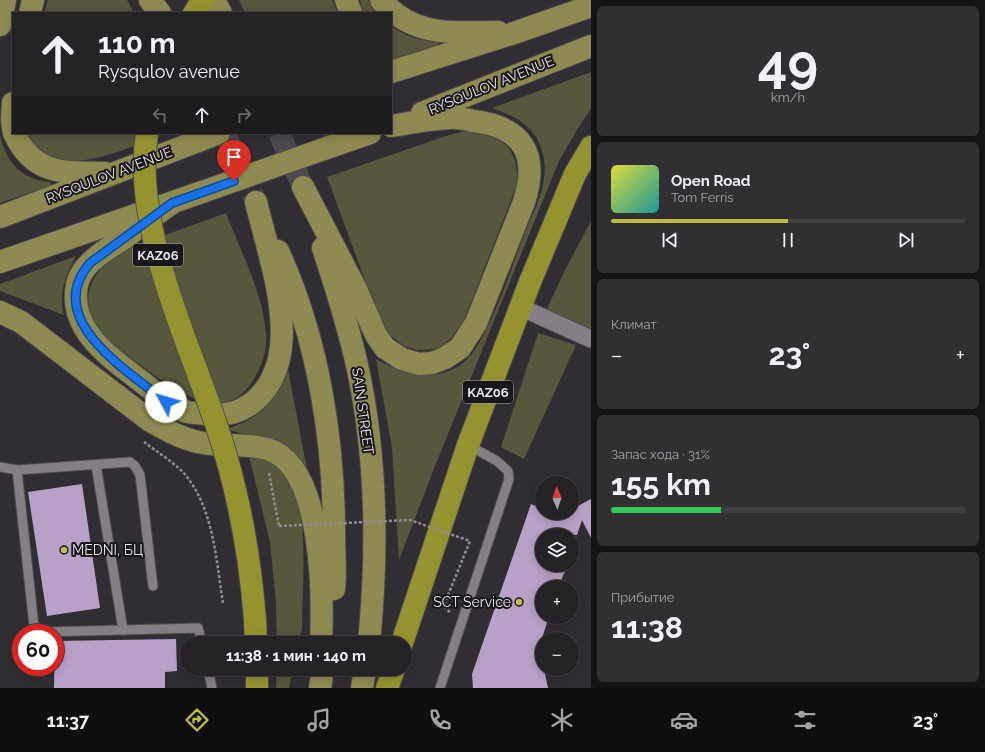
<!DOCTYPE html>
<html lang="ru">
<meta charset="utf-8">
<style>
body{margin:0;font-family:Raleway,sans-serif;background:#312f32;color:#f1f3f6;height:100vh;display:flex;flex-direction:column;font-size:15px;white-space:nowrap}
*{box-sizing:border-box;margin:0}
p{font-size:13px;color:#a3a4a7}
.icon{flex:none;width:22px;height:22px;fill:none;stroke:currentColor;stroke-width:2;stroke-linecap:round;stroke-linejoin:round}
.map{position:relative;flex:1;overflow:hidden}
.drawer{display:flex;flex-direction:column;gap:6px;padding:6px;background:#141315;width:394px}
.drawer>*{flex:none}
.top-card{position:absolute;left:12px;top:12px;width:380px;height:122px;border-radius:0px;box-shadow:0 2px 10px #0003,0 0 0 1px #423f43;background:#252226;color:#f1f3f6;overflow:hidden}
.needle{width:26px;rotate:358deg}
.controls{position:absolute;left:535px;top:476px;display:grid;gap:8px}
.controls a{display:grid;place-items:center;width:44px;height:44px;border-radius:50%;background:#252226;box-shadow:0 2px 10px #0003,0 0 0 1px #423f43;font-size:20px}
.speed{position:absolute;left:12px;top:624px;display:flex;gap:8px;font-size:20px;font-weight:700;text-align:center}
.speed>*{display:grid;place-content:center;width:52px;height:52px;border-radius:50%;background:#252226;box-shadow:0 2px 10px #0003,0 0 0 1px #423f43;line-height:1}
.speed .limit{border:6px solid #d22;background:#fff;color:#111}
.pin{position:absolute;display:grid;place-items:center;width:34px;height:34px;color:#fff;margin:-41px -17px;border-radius:50% 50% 50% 0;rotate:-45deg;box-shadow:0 0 4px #0007}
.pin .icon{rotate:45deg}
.me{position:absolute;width:44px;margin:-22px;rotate:309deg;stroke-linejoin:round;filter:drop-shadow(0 0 3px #0008)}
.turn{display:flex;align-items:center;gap:14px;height:84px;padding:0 20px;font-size:18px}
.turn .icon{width:52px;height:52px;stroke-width:2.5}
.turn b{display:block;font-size:28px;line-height:34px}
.lanes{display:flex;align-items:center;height:38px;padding:0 20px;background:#0003;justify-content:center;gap:20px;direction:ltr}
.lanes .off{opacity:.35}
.big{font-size:30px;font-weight:700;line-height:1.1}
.drawer .card{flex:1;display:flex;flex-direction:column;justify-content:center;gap:6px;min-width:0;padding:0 14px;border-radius:6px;background:#312f32}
.drawer .dial{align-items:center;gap:0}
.dial b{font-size:52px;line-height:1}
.song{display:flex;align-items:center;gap:12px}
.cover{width:48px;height:48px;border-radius:6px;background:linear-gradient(135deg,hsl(60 70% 55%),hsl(180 70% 35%))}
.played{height:4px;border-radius:2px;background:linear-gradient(90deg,#c0be40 50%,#423f43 50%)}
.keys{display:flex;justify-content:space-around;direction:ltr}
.heat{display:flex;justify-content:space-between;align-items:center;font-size:22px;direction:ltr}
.charge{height:6px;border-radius:3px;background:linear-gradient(90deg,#34c759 31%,#423f43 0)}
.trip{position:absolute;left:180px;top:636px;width:232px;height:40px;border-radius:20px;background:#252226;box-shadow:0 2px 10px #0003,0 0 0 1px #423f43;font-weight:700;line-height:40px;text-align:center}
.tab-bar{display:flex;height:64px;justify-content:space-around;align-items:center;background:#0f0e0f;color:#a3a4a7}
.tab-bar .icon{width:28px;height:28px}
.tab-bar .on{color:#c0be40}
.tab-bar b{font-size:18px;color:#f1f3f6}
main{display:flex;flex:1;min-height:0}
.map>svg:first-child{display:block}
</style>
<main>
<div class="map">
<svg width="591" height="688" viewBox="0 0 591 688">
<rect width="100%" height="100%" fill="#312e33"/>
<!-- green -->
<g fill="#57573e">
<polygon points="48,0 127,0 134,13 44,13"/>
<polygon points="239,0 332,0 338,13 245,13"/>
<polygon points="360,0 368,0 377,13 363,13"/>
<path d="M391,26C407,37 420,41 439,42V44L391,62Z"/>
<path d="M591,72V109L581,123L559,161L435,466L399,560L392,448L376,359C403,374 436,384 463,363C488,343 512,266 524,235C531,217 542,198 544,178C546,168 544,155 540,145C532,124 512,115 492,108Z"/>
<path d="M465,131C502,133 519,148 517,185L464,320L452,337L440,349L417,350L404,346L391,336L377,313L327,177L446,136Z"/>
<path d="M25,133H165C133,146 76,174 43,154C36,150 30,139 25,133Z"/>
<path d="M0,135C6,162 22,180 50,182L51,186L0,203Z"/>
<path d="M226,213C241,252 263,293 266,334C267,350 263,363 255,377C226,431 171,388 138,363C120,350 93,331 89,308C84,281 105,263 124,250Z"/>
<polygon points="591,221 591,332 543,317 565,270"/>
<path d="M76,256C66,275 58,293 64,315L0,291V284Z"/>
<polygon points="538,333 576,345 524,459 501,447"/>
<path d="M288,370L307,469C278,435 265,441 226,429C262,418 273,403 288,370Z"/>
<path d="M249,456C261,458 276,461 285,471C311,503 302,586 302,627L299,643H277L276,603L270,542Z"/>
<polygon points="277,669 293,669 289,688 276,688"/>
</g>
<!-- building -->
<g fill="#b7a1c6">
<polygon points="82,484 100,608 47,616 28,492"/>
<polygon points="591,499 591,538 582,520 577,535 542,535 542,565 567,565 559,587 542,587 542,617 549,617 539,647 542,669 544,669 548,688 473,688 472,674 531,504 542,509 542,513 552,513 559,516 564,513 572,513 572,509"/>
<polygon points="176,639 177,671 165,672 165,688 54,688 55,641"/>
</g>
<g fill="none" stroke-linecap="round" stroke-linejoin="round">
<!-- primary-tunnel -->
<g stroke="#4d4a4f" stroke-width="22" stroke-dasharray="22 11" stroke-linecap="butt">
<polyline points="225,133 256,202"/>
<polyline points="279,133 303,187"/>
</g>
<!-- lane casing -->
<g stroke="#4f4c51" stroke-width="11">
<g id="lane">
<polyline points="96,465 123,630"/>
<polyline points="0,467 17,470 130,462 135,466 140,475 153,586"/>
<polyline points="17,470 34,626 43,632 198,628 202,643"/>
<polyline points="208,669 212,688"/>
<polyline points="440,688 509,479 508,471 497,461 468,445"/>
</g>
</g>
<!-- street casing -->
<g stroke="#4f4c51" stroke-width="19">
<polyline id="street" points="520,307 591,339"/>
</g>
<!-- primary casing -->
<g stroke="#4f4c51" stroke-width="24">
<g id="primary">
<polyline points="150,0 160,13"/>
<polyline points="214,0 221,13"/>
<polyline points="346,0 351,13"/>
<path d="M381,0C414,38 453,32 498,32"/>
<polyline points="30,13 33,0"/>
<polyline points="0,25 5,0"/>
<polyline points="391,72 517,32 591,6"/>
<polyline points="13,103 12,119 13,128"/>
<polyline points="422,113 591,46"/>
<path d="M14,133C34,176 64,172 105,173"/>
<polyline points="321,150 370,133"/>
<path d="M303,187L355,287L376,335L385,348L402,359L419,364L432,363L445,358L460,348L476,323L524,202C539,155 524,127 473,121C465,119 457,117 449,118C430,119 410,123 391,126"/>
<path d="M172,203C155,215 139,227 123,239C109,248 93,257 83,271C81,274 78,280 77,285C68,330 111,358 142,382C156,393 169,406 187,412C192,413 199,413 205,414C248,420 276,389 281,347C286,302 267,247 256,202"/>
<polyline points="0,217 219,133"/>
<path d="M323,248C336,287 348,325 357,365C377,456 378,551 369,643"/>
<path d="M278,251C318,338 334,439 334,534C334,552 336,571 334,589"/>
<polyline points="0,262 205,191"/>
<path d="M0,312L21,322L149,420C168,431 187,442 210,444C230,446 248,444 267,449C324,465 323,597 321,643"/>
<polyline points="320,688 323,669"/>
<polyline points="362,688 365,669"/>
</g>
</g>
<!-- highway casing -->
<g stroke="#4f4c51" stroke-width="24">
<g id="highway">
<polyline points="194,13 203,0"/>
<polyline points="255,620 256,643"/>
<polyline points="402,643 468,445 530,282 575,174 591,147"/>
<polyline points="257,669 257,688"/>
<polyline points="387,688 394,669"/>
</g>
</g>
<!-- path -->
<g stroke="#908d92" stroke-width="2.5" stroke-dasharray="3 2" stroke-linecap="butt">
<path d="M144,442C157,452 177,464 187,477C214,512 216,560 223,603"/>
<polyline points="269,473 279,526"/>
<polyline points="450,612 446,609 444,605 470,541"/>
</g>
<!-- lane -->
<use href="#lane" stroke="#837f85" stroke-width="9"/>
<!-- street -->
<use href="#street" stroke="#837f85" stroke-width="17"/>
<!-- primary -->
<use href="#primary" stroke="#8e8b52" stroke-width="22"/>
<!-- highway -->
<use href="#highway" stroke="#959330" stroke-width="22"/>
<!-- primary-bridge casing -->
<g stroke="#4f4c51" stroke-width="24" stroke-linecap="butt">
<polyline id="primary-bridge" points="205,191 321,150"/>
</g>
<!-- highway-bridge casing -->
<g stroke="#4f4c51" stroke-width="24" stroke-linecap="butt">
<path id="highway-bridge" d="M147,133C132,227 190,344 219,433C239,494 250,555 255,620"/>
</g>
<!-- path-bridge -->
<polyline stroke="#908d92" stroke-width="2.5" stroke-dasharray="3 2" stroke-linecap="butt" points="279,526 410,520 470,541"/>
<!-- primary-bridge -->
<use href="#primary-bridge" stroke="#8e8b52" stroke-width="22"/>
<!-- highway-bridge -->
<use href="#highway-bridge" stroke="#959330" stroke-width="22"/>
</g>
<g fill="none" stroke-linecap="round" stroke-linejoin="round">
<!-- route casing -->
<g stroke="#114b97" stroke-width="10">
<path id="route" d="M166,402C129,371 41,320 90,263L172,203L234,181"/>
</g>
<!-- route -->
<use href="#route" stroke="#1a73e8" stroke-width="7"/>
</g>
<!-- markers -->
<g fill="#c0be40" stroke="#181619" stroke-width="1.5">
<circle cx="64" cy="550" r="4"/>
<circle cx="519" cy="602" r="4"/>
</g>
<g text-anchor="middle" stroke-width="4" stroke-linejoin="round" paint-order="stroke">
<!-- shield labels -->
<g fill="#181619" stroke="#aaa8ac" stroke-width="1">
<rect x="133" y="244" width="50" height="22" rx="3"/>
<rect x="463" y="381" width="50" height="22" rx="3"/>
</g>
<g font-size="13" font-weight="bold" fill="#e9e7eb">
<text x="158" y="260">KАZ06</text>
<text x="488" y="397">KАZ06</text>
</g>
<!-- street labels -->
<g font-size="14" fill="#e9e7eb" stroke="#181619">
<text transform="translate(491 85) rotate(-22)" y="5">RYSQULOV AVENUE</text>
<text transform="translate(109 175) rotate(-21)" y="5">RYSQULOV AVENUE</text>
<text transform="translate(363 411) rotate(82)" y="5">SAIN STREET</text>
</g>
<!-- poi labels -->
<g font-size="14" fill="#e9e7eb" stroke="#181619" text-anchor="start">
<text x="72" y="555">MEDNI, БЦ</text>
<text x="511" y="607" text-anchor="end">SCT Service</text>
</g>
</g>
</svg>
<div class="controls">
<a><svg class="needle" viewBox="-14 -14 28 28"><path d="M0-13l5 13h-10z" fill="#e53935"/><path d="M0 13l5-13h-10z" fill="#a3a4a7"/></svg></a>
<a><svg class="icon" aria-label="layers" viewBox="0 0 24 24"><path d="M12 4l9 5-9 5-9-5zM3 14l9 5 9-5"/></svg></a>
<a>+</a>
<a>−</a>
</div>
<div class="speed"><div class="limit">60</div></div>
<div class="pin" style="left:234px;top:181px;background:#d93025"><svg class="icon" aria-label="arrive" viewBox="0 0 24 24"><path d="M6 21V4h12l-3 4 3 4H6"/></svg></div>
<svg class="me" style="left:166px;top:402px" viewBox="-20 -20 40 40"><circle r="19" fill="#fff"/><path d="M0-13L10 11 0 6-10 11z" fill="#1a73e8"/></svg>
<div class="trip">11:38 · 1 мин · 140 m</div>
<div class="top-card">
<div class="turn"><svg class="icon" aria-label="ahead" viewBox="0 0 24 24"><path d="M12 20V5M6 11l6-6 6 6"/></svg><div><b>110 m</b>Rysqulov avenue</div></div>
<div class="lanes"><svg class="icon off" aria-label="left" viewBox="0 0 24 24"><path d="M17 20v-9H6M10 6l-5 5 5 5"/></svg><svg class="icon" aria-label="ahead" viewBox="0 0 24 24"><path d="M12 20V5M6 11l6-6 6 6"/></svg><svg class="icon off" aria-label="right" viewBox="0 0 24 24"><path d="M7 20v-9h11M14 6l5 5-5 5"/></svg></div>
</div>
</div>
<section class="drawer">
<div class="card dial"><b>49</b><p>km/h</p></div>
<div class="card">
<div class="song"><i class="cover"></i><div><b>Open Road</b><p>Tom Ferris</p></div></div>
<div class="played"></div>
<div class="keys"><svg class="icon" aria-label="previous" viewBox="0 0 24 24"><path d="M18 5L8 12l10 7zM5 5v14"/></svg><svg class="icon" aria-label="pause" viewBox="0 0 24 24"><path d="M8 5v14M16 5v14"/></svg><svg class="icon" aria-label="next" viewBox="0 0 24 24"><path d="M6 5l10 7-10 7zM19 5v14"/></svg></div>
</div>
<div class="card"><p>Климат</p>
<div class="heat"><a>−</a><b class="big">23°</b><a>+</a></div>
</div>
<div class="card"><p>Запас хода · 31%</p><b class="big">155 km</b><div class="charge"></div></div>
<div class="card"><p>Прибытие</p><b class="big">11:38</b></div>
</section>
</main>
<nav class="tab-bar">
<b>11:37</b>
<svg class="icon on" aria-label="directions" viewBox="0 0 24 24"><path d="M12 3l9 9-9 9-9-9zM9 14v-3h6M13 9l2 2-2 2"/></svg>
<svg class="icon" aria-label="music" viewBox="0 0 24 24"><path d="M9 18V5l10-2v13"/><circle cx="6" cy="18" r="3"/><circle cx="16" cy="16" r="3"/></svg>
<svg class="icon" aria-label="phone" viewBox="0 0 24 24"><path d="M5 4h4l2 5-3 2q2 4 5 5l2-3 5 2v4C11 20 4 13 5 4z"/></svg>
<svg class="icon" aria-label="climate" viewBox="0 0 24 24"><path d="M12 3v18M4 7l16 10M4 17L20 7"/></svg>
<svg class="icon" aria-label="car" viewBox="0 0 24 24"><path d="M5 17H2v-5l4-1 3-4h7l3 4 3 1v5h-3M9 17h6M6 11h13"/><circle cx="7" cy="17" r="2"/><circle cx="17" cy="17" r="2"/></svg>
<svg class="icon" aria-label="filters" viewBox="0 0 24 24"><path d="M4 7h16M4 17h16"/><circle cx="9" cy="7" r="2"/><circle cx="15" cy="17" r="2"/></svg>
<b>23°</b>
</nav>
